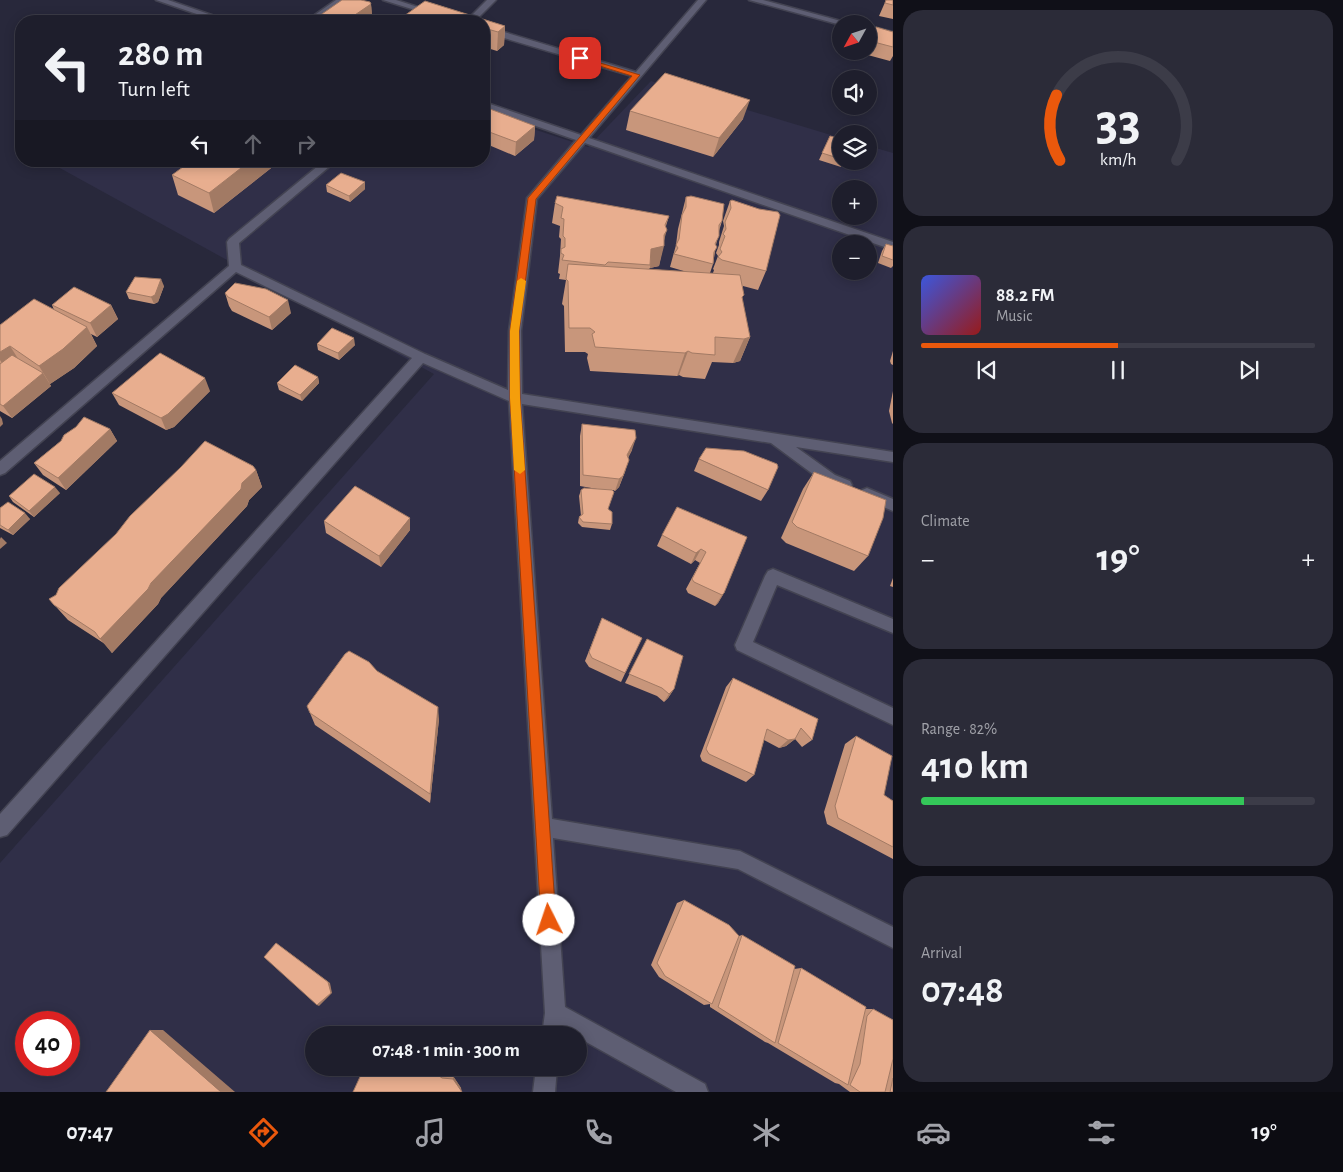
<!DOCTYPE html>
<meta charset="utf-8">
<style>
body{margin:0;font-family:"Alegreya Sans",sans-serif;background:#2b2b38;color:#f1f3f6;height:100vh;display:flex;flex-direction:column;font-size:19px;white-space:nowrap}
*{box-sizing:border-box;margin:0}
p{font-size:16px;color:#a1a2a9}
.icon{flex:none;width:28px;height:28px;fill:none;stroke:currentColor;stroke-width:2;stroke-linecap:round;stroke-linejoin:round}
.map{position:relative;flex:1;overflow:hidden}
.details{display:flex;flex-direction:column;gap:10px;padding:10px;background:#101018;width:450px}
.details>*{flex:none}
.top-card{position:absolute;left:15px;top:15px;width:475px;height:152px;border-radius:20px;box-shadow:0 2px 12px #0003,0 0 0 1px #3c3c48;background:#1e1e2c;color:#f1f3f6;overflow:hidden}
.needle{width:32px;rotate:230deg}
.tools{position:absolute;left:832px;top:15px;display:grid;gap:10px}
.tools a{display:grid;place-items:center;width:45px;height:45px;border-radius:50%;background:#1e1e2c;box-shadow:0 2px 12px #0003,0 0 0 1px #3c3c48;font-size:25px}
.speed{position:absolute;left:15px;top:1011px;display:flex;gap:10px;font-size:25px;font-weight:700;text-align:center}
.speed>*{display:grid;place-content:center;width:65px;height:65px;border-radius:50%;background:#1e1e2c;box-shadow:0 2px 12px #0003,0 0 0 1px #3c3c48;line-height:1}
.speed .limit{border:8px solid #d22;background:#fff;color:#111}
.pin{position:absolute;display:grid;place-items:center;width:42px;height:42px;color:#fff;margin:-21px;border-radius:10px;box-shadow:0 2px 8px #0006}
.me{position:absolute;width:55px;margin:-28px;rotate:356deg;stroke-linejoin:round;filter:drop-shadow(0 0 4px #0008)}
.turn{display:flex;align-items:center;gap:18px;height:105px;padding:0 20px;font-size:22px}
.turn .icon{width:65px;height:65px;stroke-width:2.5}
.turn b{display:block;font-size:35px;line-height:42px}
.lanes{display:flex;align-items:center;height:48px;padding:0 20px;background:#0003;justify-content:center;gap:25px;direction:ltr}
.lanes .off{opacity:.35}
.big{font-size:38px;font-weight:700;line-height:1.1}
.details .tile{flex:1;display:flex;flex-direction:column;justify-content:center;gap:8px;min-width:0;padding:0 18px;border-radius:20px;background:#2b2b38}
.details .dial{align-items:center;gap:0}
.dial svg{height:130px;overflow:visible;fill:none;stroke:#3c3c48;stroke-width:7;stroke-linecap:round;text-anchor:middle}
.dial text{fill:#f1f3f6;stroke:none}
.song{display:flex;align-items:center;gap:15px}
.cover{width:60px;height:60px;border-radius:8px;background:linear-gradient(135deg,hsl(230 70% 55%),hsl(0 70% 35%))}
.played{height:5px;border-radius:2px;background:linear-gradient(90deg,#ea580c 50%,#3c3c48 50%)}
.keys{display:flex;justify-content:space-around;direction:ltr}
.heat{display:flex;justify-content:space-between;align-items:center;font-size:28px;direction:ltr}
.charge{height:8px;border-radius:4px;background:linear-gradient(90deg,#34c759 82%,#3c3c48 0)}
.trip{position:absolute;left:305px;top:1026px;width:282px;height:50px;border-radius:25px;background:#1e1e2c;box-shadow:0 2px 12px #0003,0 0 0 1px #3c3c48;font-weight:700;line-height:50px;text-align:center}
.tab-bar{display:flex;height:80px;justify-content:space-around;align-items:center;background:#0c0c12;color:#a1a2a9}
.tab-bar .icon{width:35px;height:35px}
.tab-bar .on{color:#ea580c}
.tab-bar b{font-size:22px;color:#f1f3f6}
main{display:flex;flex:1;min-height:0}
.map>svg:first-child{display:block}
</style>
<main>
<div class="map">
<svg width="893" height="1092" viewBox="0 0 893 1092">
<rect width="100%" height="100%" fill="#28283b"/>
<!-- built -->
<path fill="#302f48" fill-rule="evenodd" d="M651,81L841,138V161H869V146L893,153V1092H0V863L434,374L58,167L68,161H484V113L588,147ZM841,189H869V216H841ZM841,244H869V271H841ZM26,1022H69V1065H26ZM314,1035H579V1068H314Z"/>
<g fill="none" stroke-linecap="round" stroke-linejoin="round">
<!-- minor casing -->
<g stroke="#434352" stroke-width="3">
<g id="minor">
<polygon points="156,0 168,0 229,21 217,21"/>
<polygon points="336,0 346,0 315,21 306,21"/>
<polygon points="383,0 396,0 462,21 450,21"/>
<polygon points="487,0 496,0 475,21 466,21"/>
<polygon points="698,0 706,0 589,138 893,242 893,250 585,143 537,199 521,331 522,394 893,452 893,462 796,447 835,475 850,481 852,485 850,489 845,491 825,483 771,443 522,404 552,819 740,851 893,927 893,948 738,869 553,838 565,1007 705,1084 708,1092 676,1092 579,1038 579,1035 574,1035 563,1029 562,1035 542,1035 545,1013 509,401 423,363 7,835 0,837 0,814 412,358 236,272 5,473 0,475 0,461 229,266 227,242 229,239 324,161 336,161 239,243 241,265 425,354 508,390 509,331 527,198 576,140 484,108 484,102 581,135 632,76 484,32 484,26 636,72"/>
<polygon points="749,0 763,0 852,24 841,25"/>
<polygon points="869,26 893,32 893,38 869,32"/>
<polygon points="867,488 893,499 893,511 862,498 860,494 862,490"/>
<polygon points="773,569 893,619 893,633 777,585 753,642 893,708 893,725 737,650 735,645 765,576 768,571"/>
<polygon points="536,1068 557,1068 555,1092 533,1092"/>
</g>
</g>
<!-- minor -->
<use href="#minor" fill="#5e5e73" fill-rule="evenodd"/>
</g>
<!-- wall -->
<g fill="#c8967b">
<polygon points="886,0 893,0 893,19 879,16"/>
<polygon points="425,1 505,26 504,45 497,51 484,47 484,21"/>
<polygon points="371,4 372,17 366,21 320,21 319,16"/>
<polygon points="876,27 893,32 893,56 890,61 864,54 865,51 869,51 869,43"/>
<polygon points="630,111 743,119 713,157 626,130"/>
<polygon points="484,114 535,126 534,140 515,156 484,143"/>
<polygon points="830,136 841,139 841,161 844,161 841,167 819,160"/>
<polygon points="169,161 280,161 214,213 178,195 172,175 183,167"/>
<polygon points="326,185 365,189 350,202 327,192"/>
<polygon points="686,197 722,221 719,231 716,245 714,258 713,264 710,273 713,273 714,270 713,269 718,256 716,253 719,245 719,242 724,226 723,221 730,201 766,271 758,290 743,286 742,299 750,337 740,361 733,363 712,362 705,379 683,377 679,375 677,376 590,371 587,358 588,354 585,352 565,352 564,306 562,304 566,280 559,279 560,274 558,273 560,256 561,239 559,237 560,226 552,223 555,203 669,216 666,226 664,241 659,266 650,268 649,269 687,272 670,267 676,245 678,229"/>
<polygon points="886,244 893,246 893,266 891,268 878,263 882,251"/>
<polygon points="164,286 158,302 154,304 129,299 126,292"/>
<polygon points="225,293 291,313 272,330 232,311 229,306"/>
<polygon points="52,305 111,305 118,319 97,337 91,334 97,346 74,368 50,384 49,383 51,386 12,418 0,411 0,325 54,310"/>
<polygon points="317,344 355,345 339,360 318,350"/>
<polygon points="893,351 893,365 891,364 890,361"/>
<polygon points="318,377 319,383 302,401 279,390 277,383"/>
<polygon points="210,391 174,427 166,430 119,405 112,393"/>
<polygon points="893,391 893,424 892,423 889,411"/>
<polygon points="582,424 632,450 628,458 625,472 619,487 615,491 613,490 608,509 612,524 610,530 582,527 578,523 579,517 581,516 579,496 581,490 597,489 580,486 580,436"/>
<polygon points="110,429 117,441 66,490 43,475 34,463 61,441"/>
<polygon points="699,459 768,490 761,501 694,471"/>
<polygon points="256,470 262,487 249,500 247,506 161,598 158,604 112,653 105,644 68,620 49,599 56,595 116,534"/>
<polygon points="814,472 868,556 854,571 786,543 781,538 803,489"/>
<polygon points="60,493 34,517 13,502 9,496"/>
<polygon points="0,508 30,519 13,535 0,528"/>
<polygon points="324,521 410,530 381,567 326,533"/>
<polygon points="662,535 747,537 724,593 718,603 715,606 688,593 686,589 700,563 695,560 691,564 657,546"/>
<polygon points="893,578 893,587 890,586"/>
<polygon points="602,618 642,638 621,682 589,667 585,661"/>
<polygon points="647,639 674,689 668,698 664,702 657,696 625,683"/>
<polygon points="733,678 818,719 812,740 802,747 795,739 786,746 779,748 764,740 754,775 746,782 702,761 700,756 726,687"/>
<polygon points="310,713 439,719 430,803 315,725"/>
<polygon points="856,736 884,795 893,801 893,859 827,824 824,812 845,744"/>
<polygon points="684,900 739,936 742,935 794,969 801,968 866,1009 873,1009 893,1020 893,1092 850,1092 839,1084 835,1083 768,1043 765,1042 710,1007 710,1004 704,1005 659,977 651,965 677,903"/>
<polygon points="364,1068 431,1068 442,1075 453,1076 461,1088"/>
</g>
<!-- shaded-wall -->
<g fill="#a27a64">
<polygon points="371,4 372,17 366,21 346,21"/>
<polygon points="505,26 504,45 497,51 498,32"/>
<polygon points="750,100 743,119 713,157 719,138"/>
<polygon points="535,126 534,140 515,156 516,142"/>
<polygon points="250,161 280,161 214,213 209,193"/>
<polygon points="365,182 365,189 350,202 349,196"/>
<polygon points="667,230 662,247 664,246 659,266 650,268 651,249 664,235"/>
<polygon points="161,279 164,286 158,302 154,304 151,297"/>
<polygon points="288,300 291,313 272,330 269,317"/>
<polygon points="111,305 118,319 97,337 90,323"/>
<polygon points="87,327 97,346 74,368 50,384 39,366"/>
<polygon points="750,337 740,361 733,363 744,339"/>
<polygon points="354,338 355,345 339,360 338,353"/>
<polygon points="10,346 22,365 10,375 0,360 0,352"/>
<polygon points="688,351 679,375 677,376 685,353"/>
<polygon points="43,373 51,386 12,418 3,406"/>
<polygon points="318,377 319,383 302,401 300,395"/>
<polygon points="205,378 210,391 174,427 166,430 161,418"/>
<polygon points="0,416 2,419 3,424 0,427"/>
<polygon points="110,429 117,441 66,490 58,478"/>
<polygon points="636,438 632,450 623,467 627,455"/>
<polygon points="629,460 619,487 615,491 619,479"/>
<polygon points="256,470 262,487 249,500 247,506 161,598 158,604 112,653 100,639 151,583 242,483"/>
<polygon points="55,487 60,493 34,517 29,511"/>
<polygon points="25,513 30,519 13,535 8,530"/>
<polygon points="410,518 410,530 381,567 379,556"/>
<polygon points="1,537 7,543 0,549 0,539"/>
<polygon points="701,549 695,560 691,564 696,553"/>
<polygon points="724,593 718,603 715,606 722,595"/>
<polygon points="674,689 668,698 664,702 669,694"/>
<polygon points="438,707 439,719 430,803 430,794"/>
<polygon points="795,739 786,746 779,748 788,740"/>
<polygon points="276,943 330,983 332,993 319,1006 317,1005"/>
<polygon points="150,1030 163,1030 235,1092 221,1092"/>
<polygon points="428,1068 431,1068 442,1075 442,1078"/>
<polygon points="453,1076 461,1088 462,1092 453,1079"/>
</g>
<!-- building -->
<g fill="#e8ae8f" stroke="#a27a64">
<polygon points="342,0 361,0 370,2 371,4 346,21 328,21 319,16"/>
<polygon points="886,0 893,0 893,5 885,3"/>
<polygon points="425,1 505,26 498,32 484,28 484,21 397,21"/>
<polygon points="876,27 893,32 893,47 870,41"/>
<polygon points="665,73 750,100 719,138 630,111"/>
<polygon points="490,109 535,126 516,142 484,130 484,114"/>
<polygon points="830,136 841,139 841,159 822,153"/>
<polygon points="191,161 250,161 209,193 172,175"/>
<polygon points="341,173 365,182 349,196 326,185"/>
<polygon points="557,196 669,216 665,225 667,230 664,235 664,246 651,249 650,265 608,262 605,265 562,260 564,255 561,253 561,249 565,247 565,238 563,236 564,219 561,218 563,207 555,203"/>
<polygon points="691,196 724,204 722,221 719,225 719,236 715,244 717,247 714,252 713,264 674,254 678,248 676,245 679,239 682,215 686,207 686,197"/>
<polygon points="732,200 759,209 778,212 780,215 766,271 722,260 718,257 722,252 720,249 725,236 723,234 726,229 725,222 731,208 730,201"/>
<polygon points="886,244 893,246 893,260 882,256"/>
<polygon points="568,264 740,275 744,295 742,297 750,337 744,339 715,337 715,355 692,353 688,351 685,353 595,347 592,334 595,332 590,328 569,328 568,281 566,279"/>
<polygon points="135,277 161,279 155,295 151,297 126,292"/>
<polygon points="235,283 266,289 288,300 269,317 228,297 225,293"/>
<polygon points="74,287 111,305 90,323 52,305"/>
<polygon points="34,299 87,327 63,349 39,366 10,346 0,352 0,325"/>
<polygon points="332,328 354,338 338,353 317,344"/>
<polygon points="160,353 205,378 168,414 161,418 112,393"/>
<polygon points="12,355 43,373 3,406 0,404 0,364"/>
<polygon points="295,365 318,377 300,395 277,383"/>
<polygon points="84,417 110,429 58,478 34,463 61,441 64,435 76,427"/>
<polygon points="582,424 635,430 636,438 627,455 629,460 623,476 619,479 583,475"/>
<polygon points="205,441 253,466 256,470 242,483 241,489 151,583 148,589 100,639 95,632 54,605 49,599 56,595 59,588 116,534 130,516 181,467"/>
<polygon points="706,448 744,451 777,464 778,467 768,490 699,459"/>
<polygon points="814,472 886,500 883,518 868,556 797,527 792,522"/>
<polygon points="34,474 55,487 29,511 9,496"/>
<polygon points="355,486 410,518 379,556 324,521"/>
<polygon points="584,488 612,490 614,492 608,509 612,512 612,524 583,522 579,517 583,514 581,490"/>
<polygon points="8,502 25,513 8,530 0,525 0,508"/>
<polygon points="677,507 747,537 724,593 722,595 694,582 692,579 706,552 701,549 696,553 662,535"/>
<polygon points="602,618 642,638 625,673 592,658 589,652"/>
<polygon points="647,639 683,656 674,689 669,694 662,688 629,674"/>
<polygon points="349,651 369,662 377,671 438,707 430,794 310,713 307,706 345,654"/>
<polygon points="733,678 818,719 812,740 801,728 795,739 788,740 767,729 754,775 709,754 706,749"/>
<polygon points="856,736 892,756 884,795 893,801 893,847 838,818 835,806"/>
<polygon points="684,900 729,925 739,936 712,1004 665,976 657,963"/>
<polygon points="742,935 795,966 775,1043 718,1007"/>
<polygon points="276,943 328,982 331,993 317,1005 264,957"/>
<polygon points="801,968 866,1007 848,1085 778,1043"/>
<polygon points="873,1009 893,1020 893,1059 885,1092 860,1092 850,1085 860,1064 867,1016"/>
<polygon points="150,1030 221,1092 106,1092"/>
<polygon points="364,1068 428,1068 442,1078 453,1079 462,1092 353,1092"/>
<polygon points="893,1078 893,1092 890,1092"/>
</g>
<!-- route -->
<polygon fill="#ea580c" stroke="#983908" points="577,56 640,75 536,199 519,331 520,398 556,920 554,925 549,927 544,925 541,920 510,398 510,331 528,198 632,76 577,59"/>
<!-- slow -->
<polygon fill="#f59e0b" points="521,278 526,281 519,331 520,398 525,470 520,474 514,470 510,398 510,331 517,281"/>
</svg>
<div class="tools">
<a><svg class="needle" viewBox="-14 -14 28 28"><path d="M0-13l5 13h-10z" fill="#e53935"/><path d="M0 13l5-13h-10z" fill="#a1a2a9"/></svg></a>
<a><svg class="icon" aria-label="sound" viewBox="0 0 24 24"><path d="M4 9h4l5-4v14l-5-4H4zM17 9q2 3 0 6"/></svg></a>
<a><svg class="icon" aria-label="layers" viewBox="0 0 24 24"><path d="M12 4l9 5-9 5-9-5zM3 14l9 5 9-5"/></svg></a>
<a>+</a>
<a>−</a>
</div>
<div class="speed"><div class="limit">40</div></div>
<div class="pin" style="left:580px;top:58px;background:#d93025"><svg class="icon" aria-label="arrive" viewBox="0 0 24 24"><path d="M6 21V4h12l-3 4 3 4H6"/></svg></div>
<svg class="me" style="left:549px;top:920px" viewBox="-20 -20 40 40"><circle r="19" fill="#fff"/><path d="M0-13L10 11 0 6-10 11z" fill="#ea580c"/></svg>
<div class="trip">07:48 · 1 min · 300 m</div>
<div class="top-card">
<div class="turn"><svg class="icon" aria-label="left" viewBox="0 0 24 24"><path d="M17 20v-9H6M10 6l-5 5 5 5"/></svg><div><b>280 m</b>Turn left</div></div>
<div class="lanes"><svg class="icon" aria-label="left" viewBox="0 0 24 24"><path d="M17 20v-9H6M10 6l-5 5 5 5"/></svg><svg class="icon off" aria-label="ahead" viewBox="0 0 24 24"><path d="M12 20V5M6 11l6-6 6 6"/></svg><svg class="icon off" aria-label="right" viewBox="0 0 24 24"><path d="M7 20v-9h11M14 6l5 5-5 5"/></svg></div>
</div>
</div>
<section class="details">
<div class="tile dial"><svg viewBox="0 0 100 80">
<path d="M14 69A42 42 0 1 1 86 69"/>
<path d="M14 69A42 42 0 0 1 12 29" stroke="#ea580c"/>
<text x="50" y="56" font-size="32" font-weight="700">33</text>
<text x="50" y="72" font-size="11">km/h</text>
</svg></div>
<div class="tile">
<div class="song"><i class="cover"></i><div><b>88.2 FM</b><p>Music</p></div></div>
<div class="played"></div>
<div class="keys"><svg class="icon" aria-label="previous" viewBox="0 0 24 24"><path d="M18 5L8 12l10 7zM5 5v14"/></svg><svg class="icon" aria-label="pause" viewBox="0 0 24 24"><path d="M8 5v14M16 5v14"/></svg><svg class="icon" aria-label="next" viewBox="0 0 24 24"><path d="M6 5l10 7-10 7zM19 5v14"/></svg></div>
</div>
<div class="tile"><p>Climate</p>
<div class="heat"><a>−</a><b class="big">19°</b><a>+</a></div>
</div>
<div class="tile"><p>Range · 82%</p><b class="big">410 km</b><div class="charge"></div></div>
<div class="tile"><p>Arrival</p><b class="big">07:48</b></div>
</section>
</main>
<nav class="tab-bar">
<b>07:47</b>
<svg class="icon on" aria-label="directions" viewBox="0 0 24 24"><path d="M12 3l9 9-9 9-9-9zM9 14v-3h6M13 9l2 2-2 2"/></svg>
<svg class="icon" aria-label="music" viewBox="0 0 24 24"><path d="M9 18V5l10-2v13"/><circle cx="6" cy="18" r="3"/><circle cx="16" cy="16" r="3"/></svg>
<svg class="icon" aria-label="phone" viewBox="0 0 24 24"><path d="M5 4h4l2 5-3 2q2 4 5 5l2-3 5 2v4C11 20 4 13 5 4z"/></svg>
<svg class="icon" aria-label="climate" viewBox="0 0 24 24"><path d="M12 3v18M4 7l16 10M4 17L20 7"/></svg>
<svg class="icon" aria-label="car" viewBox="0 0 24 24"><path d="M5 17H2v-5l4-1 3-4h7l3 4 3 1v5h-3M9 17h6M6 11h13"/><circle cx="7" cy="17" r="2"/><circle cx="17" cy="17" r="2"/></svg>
<svg class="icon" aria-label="filters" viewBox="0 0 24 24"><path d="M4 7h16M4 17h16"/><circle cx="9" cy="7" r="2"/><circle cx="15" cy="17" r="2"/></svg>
<b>19°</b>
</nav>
